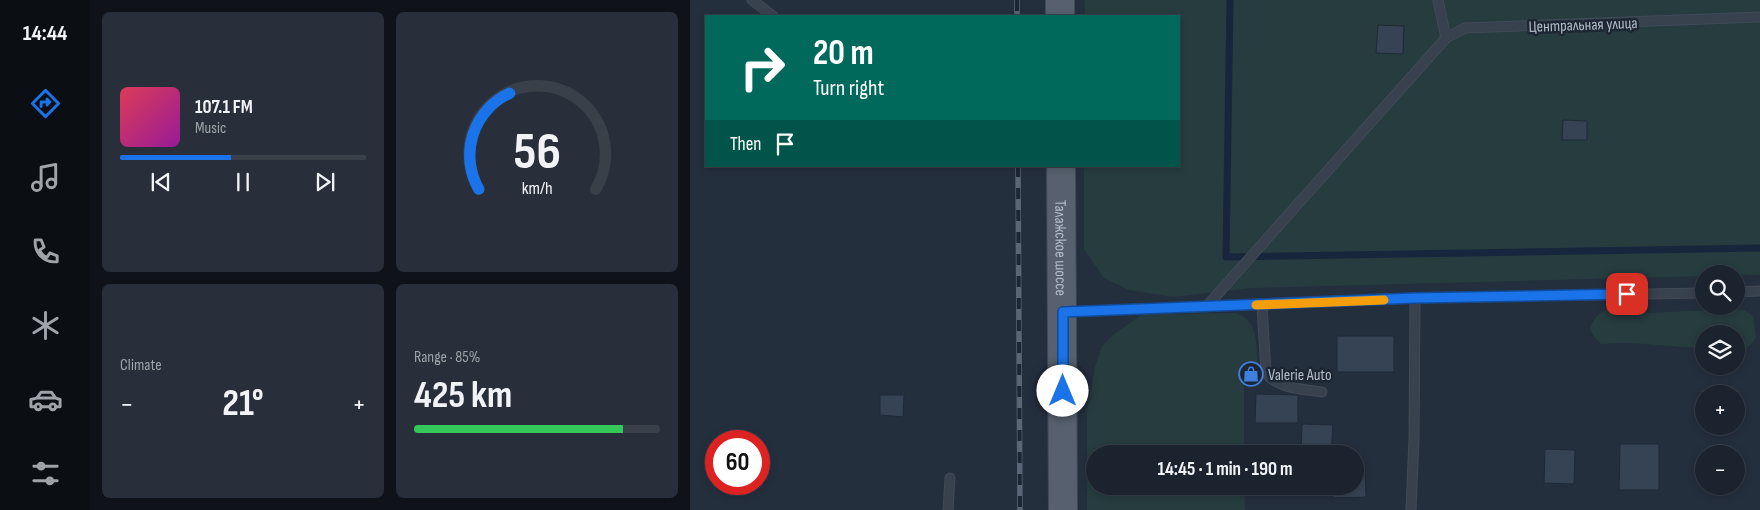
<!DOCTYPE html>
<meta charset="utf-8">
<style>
body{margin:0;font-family:"Sofia Sans Condensed",sans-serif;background:#282f3a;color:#f1f3f6;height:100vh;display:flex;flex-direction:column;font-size:19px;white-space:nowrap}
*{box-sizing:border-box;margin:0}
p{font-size:16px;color:#a0a4aa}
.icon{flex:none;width:28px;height:28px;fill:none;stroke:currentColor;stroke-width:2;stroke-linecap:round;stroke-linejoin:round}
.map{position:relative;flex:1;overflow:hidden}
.drawer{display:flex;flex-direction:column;gap:12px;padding:12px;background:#0f1319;width:600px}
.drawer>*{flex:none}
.top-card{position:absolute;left:15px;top:15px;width:475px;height:152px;border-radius:0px;box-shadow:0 2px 8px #0003,0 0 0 1px #39404a;background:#00695c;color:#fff;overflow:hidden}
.buttons{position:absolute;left:1005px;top:265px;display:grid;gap:10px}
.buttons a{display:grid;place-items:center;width:50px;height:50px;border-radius:50%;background:#1b232e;box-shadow:0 2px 8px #0003,0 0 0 1px #39404a;font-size:25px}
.speed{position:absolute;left:15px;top:430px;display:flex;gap:10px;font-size:25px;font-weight:700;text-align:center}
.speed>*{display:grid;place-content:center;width:65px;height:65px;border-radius:50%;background:#1b232e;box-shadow:0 2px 8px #0003,0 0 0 1px #39404a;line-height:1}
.speed .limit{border:8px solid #d22;background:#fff;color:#111}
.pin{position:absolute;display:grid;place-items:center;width:42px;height:42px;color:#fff;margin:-21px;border-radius:10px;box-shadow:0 2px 8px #0006}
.me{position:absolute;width:55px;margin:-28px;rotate:0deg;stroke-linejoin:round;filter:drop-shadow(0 0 4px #0008)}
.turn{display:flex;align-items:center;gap:18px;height:105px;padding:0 25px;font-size:22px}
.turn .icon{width:65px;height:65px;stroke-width:2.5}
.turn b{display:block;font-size:35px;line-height:42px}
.then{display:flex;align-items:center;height:48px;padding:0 25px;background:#0003;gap:10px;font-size:19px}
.big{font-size:38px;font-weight:700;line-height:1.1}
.drawer .tile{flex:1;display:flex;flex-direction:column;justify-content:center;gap:8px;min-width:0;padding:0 18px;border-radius:8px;background:#282f3a}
.drawer .dial{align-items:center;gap:0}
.dial svg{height:130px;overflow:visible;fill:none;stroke:#39404a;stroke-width:7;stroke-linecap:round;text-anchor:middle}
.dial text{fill:#f1f3f6;stroke:none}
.song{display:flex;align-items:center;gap:15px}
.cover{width:60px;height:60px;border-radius:8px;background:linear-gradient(135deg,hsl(350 70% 55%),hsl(300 70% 35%))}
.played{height:5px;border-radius:2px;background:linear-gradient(90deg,#1a73e8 45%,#39404a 45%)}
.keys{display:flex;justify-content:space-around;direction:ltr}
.heat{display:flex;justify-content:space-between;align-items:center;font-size:28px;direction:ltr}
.charge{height:8px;border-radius:4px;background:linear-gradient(90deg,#34c759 85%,#39404a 0)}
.drawer .tiles{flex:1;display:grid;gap:12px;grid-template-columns:repeat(2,1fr)}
.trip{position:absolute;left:396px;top:445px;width:278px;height:50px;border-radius:25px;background:#1b232e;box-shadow:0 2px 8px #0003,0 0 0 1px #39404a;font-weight:700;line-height:50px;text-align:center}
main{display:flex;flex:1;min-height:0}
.dock{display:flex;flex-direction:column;width:90px;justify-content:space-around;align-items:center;background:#0b0e12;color:#a0a4aa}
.dock .icon{width:35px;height:35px}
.dock .on{color:#1a73e8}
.dock b{font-size:22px;color:#f1f3f6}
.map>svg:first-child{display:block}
</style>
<main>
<nav class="dock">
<b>14:44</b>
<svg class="icon on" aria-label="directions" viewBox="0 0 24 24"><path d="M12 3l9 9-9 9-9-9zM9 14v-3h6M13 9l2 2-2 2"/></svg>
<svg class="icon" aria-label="music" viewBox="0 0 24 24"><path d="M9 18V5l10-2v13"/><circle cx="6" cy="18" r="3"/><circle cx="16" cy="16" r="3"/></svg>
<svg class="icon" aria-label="phone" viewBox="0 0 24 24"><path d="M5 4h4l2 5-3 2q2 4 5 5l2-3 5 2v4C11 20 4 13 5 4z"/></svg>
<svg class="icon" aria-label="climate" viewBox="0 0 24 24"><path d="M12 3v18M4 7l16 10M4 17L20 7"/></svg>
<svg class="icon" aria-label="car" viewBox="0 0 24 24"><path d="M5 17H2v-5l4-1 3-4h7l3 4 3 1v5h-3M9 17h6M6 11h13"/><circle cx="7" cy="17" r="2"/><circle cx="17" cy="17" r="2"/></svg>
<svg class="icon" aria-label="filters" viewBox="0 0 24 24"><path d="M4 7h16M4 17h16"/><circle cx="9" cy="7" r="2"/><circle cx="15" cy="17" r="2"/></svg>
</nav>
<section class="drawer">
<div class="tiles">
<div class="tile">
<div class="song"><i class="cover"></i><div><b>107.1 FM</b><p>Music</p></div></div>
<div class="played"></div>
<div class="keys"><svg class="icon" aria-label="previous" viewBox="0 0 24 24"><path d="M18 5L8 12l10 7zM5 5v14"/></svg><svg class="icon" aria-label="pause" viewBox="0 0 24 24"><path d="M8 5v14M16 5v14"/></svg><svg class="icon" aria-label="next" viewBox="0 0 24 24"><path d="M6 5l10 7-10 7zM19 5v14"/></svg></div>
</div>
<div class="tile dial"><svg viewBox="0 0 100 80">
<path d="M14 69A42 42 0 1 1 86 69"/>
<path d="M14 69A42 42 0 0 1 33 10" stroke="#1a73e8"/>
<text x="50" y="56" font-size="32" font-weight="700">56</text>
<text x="50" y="72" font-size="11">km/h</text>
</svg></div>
<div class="tile"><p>Climate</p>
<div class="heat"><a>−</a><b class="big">21°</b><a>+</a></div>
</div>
<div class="tile"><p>Range · 85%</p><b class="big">425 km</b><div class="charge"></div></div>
</div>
</section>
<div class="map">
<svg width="1070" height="510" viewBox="0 0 1070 510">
<rect width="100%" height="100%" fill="#242f3e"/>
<!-- green -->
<g fill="#263c3f">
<polygon points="395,0 1070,0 1070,275 1014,274 1014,276 562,288 483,297 439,290 414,278 394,249 394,166 489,166 489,16 395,16"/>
<path d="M938,306L958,313L1042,309L1054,310L1063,316L1066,337L1061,345L1053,349L1046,344V334H1014V347C988,348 964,344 939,343C930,342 920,344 911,344L904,337L900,329C906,310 919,307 938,306Z"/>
<path d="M545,313C568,319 566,343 568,363L554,364V454H405V486H554L555,510H397V410L405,367L412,346L424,334L453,314Z"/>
</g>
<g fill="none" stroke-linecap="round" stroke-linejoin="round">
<!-- stream -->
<polyline stroke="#17263c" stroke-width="7" points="540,0 536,257 1070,248"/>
</g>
<!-- building -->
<g fill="#364354" stroke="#1f2835">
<polygon points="688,25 714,26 713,54 686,53"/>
<polygon points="873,120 897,121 897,140 872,140"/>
<rect x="647" y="336" width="57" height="36"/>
<polygon points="566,394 608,395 608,423 565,423"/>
<polygon points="190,395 214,395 213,417 190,415"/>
<polygon points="612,424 643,425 641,454 611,454"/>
<polygon points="930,444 969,444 969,490 929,490"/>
<polygon points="855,449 885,450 884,484 854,483"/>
<polygon points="665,468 675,468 676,497 643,498 642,486 665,486"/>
</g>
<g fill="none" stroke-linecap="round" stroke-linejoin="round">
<!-- service casing -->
<g stroke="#414a57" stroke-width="11">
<g id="service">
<polyline points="62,0 83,16"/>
<polyline points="748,0 756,38 775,28 1070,17"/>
<polyline points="1046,292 1070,291"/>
<path d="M572,305L576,373C588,389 613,389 632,392"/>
<polyline points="516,307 756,38"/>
<polyline points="376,312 725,298 1014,293"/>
<polyline points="258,510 260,478"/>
<polyline points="721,510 724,439 725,298"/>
</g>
</g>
<!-- primary casing -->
<g stroke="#414a57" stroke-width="30">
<g id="primary">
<polyline points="370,0 370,16"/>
<path id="s1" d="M371,166L373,510"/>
</g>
</g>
<!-- service -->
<use href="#service" stroke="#38414e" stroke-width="9"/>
<!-- primary -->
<use href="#primary" stroke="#56606e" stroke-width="28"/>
<!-- rail casing -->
<g stroke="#5a6575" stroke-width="5.5">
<g id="rail">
<polyline points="327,0 327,16"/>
<polyline points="328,166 330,510"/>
</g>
</g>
<!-- rail -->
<use href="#rail" stroke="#1d2633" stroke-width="4" stroke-dasharray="11" stroke-linecap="butt"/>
</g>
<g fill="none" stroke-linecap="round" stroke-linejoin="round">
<!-- route casing -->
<g stroke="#114b97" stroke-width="12">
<polyline id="route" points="373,391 373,312 725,298 937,294"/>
</g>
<!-- route -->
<use href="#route" stroke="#1a73e8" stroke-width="9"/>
<!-- slow -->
<polyline stroke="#f59e0b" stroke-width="9" points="566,305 694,300"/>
</g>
<!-- icons -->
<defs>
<g id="shop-ring" transform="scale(1.25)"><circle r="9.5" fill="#1d2633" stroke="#3f7fe0" stroke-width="1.5"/><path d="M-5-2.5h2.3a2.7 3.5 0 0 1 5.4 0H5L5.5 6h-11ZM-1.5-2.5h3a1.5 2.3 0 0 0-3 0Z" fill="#3f7fe0"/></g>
</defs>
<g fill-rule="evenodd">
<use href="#shop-ring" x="561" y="374"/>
</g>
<g text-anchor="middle" stroke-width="5" stroke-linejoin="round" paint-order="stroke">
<!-- street labels -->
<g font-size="16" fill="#b4bcc9" stroke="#1d2633">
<text transform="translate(893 24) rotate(-2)" y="6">Центральная улица</text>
<text dy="6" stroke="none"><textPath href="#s1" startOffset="82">Талажское шоссе</textPath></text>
</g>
<!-- poi labels -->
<g font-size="16" fill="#b4bcc9" stroke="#1d2633" text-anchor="start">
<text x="578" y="380">Valerie Auto</text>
</g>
</g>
</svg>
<div class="buttons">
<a><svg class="icon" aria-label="search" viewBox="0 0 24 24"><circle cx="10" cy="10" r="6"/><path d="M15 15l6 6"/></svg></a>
<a><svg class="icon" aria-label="layers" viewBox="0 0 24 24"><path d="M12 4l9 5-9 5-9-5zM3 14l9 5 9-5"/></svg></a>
<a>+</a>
<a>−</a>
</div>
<div class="speed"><div class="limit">60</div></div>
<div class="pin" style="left:937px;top:294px;background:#d93025"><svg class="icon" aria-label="arrive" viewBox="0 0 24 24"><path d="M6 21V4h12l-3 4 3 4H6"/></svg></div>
<svg class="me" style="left:373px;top:391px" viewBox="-20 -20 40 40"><circle r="19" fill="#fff"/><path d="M0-13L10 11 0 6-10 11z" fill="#1a73e8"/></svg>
<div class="trip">14:45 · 1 min · 190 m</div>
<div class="top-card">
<div class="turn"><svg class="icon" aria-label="right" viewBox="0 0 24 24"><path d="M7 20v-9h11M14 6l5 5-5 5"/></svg><div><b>20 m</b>Turn right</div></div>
<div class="then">Then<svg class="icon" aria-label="arrive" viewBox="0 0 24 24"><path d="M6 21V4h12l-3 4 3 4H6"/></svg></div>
</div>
</div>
</main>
